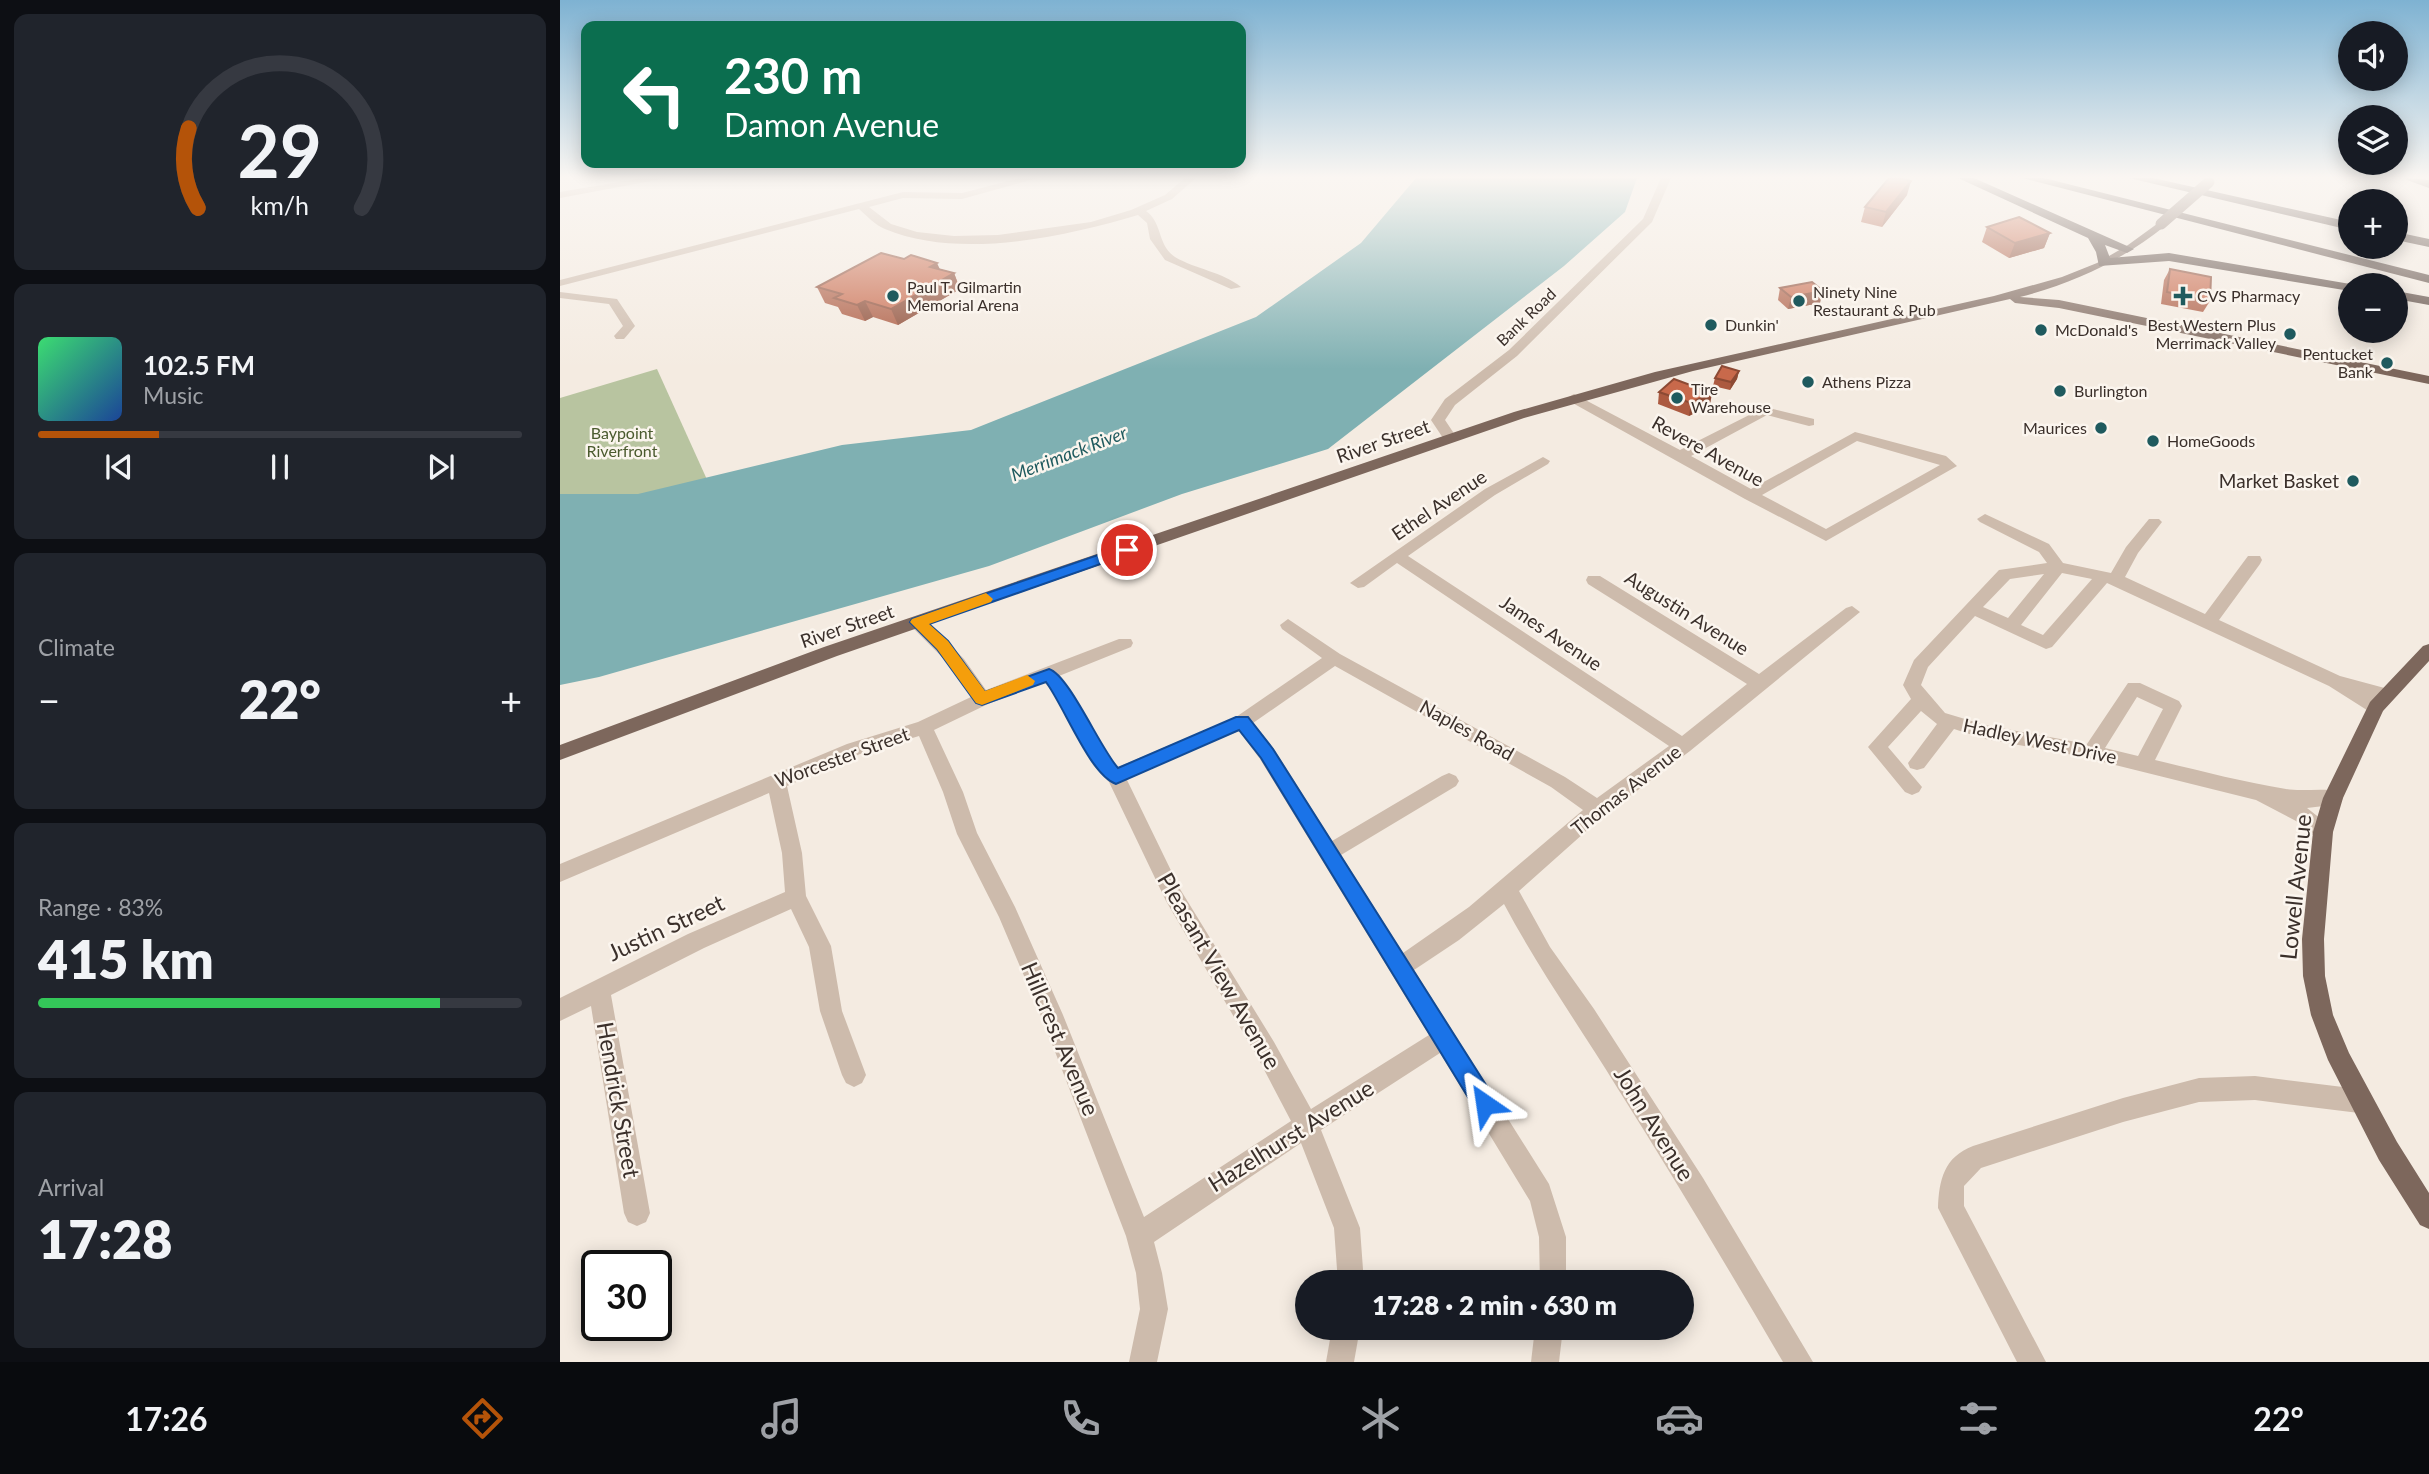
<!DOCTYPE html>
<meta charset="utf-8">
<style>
body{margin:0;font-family:Lato,sans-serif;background:#20242c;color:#f1f3f6;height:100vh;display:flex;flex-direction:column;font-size:26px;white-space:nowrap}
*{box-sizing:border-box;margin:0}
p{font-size:23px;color:#9ea1a6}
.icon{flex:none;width:38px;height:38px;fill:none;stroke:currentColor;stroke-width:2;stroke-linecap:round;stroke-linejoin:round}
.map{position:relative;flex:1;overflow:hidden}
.panel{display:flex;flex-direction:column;gap:14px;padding:14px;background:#0d0f14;width:560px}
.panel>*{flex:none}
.top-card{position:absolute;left:21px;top:21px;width:665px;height:147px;border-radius:14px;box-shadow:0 4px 18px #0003;background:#0b6e4f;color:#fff;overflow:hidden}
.fabs{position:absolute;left:1778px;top:21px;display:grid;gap:14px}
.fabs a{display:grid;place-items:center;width:70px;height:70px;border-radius:50%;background:#171b24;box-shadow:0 4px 18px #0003;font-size:35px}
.speed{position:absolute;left:21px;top:1250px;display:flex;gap:14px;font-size:35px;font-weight:700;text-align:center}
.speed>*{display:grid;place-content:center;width:91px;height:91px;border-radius:50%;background:#171b24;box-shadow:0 4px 18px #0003;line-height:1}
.speed .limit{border:4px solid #111;border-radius:10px;background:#fff;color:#111}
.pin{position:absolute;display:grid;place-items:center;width:60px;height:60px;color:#fff;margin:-30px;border:4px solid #fff;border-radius:50%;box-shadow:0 2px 7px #0007}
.me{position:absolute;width:77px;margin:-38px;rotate:328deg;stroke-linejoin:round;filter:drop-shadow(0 0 5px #0008)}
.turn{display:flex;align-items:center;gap:24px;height:147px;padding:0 28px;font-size:32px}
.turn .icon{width:91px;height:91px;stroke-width:2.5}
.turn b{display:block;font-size:49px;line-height:60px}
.big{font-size:52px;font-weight:800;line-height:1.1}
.panel .card{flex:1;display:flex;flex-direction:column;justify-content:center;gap:10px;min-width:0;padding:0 24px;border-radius:14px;background:#20242c}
.panel .dial{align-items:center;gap:0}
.dial svg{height:182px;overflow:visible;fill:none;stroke:#363941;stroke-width:7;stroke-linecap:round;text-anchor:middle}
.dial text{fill:#f1f3f6;stroke:none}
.song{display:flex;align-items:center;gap:21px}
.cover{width:84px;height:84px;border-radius:10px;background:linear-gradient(135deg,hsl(140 70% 55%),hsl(220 70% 35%))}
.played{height:7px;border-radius:4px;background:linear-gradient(90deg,#b45309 25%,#363941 25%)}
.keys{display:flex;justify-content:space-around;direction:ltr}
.heat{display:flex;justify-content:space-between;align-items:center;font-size:38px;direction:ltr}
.charge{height:10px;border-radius:5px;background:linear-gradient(90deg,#34c759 83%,#363941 0)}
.trip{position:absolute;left:735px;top:1270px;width:399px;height:70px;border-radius:35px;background:#171b24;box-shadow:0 4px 18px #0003;font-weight:800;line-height:70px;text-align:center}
.menu{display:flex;height:112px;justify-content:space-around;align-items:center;background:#090b0e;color:#9ea1a6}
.menu .icon{width:49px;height:49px}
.menu .on{color:#b45309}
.menu b{font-size:32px;color:#f1f3f6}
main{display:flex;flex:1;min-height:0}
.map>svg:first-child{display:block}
</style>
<main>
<section class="panel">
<div class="card dial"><svg viewBox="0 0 100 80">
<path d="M14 69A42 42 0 1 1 86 69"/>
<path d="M14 69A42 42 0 0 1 10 34" stroke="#b45309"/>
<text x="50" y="56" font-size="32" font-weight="700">29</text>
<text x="50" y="72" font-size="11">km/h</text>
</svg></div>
<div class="card">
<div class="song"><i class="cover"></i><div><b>102.5 FM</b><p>Music</p></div></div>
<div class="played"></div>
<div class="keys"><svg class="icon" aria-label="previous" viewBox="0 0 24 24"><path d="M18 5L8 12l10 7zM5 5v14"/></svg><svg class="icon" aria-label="pause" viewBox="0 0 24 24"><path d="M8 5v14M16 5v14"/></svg><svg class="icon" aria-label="next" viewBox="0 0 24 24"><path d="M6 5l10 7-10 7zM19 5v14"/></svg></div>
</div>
<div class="card"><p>Climate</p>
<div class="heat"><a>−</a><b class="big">22°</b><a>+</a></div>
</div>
<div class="card"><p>Range · 83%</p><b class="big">415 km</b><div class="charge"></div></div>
<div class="card"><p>Arrival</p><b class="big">17:28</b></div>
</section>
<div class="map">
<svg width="1869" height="1362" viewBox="0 0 1869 1362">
<rect width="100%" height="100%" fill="#f4ebe1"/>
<!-- green -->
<polygon fill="#b8c4a0" points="97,369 149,484 71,503 0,504 0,398"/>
<!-- water -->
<polygon fill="#7fb0b2" points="856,178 1077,178 1065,212 1004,266 768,449 622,494 429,566 39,677 0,685 0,494 78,494 282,445 411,430 696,317 801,243"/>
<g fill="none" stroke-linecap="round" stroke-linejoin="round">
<!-- minor -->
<g fill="#cdbbac" fill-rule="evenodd">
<polygon points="82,178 107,178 0,198 0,192"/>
<path d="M460,178H478L402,199L343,198L309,207L331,224L357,232L394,236L438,235L531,222L571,210L605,195L625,178H636L612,199L586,211C603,223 597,245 615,257C635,269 663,272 681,287L671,289L605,260L590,239L587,223L578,215C504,237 399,260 325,229C315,225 307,216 299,209L0,286V280L343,192L402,193Z"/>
<polygon points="1101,178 1111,178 1092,222 957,356 895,405 885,420 897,438 890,442 885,441 871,420 885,399 949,350 1083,219"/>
<polygon points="0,292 57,299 75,326 64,339 56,339 54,336 63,326 49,304 0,298"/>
<path d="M1014,394L1120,450L1205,407L1254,419V425L1249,426L1207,415L1131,456L1191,489L1295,432L1386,456L1397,466L1266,541L1185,499L1009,401L1007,398ZM1297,441L1380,465L1266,529L1202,495Z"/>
<path d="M983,457L990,461L988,464L935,495L848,556L1122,736L1187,684L1028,584L1026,580L1028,576H1040L1199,674L1286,608L1292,606L1300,612L1130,751L1042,817L959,891L990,947L1034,1009L1143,1178L1253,1362H1223C1169,1270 1115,1179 1058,1089C1020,1027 978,968 944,904L899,940L854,970L989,1184L1006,1237V1283H980L979,1237L970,1201L880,1053L761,1130L800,1228L804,1283H778L774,1228L741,1143L594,1242L602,1273L608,1309L597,1362H569L580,1309L576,1273L566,1236L484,1023L439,917L397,834L383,792L359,736L300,754L227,786L242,853L246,896L271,946L282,1011L306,1075L302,1083L294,1087L286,1083L282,1075L260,1011L249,947L231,909L144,948L51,995L90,1213L86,1222L77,1226L68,1222L64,1213L31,1006L0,1021V998L128,934L225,892L222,853L209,793L0,882V864L287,744L358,722L411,697L392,667L352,627L350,623L358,617L364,619L404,659L426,690L559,639H571L573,643L571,647L499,676C522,704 533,741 558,767L676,717L762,658L722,629L720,625L728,619L780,654L1005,777L1037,798L1109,746L837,563L804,587L798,588L790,583L925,489ZM775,666L991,787L1023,810L909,907L843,953L781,855L896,786L899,781L896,776L889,773L882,776L772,841L714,749L693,723ZM484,682L498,698L533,765L549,782L606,901L698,1058L731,1121L584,1217L503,1015L455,907L417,833L403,792L374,730L428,704ZM679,731L700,759L869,1035L751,1109L714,1042L620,889L567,780L596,765Z"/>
<path d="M1425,514L1489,544L1503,563L1551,573L1566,547L1589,519H1599L1602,522L1578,553L1565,577L1645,614L1688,556H1700L1702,560L1700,564L1659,620L1780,676L1832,690L1835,695L1832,700L1818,699L1825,707L1822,712H1810L1769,686L1547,583L1492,647L1486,649L1415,616L1368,667L1361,685L1385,713L1425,725L1527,744L1568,683H1580L1619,701L1622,706L1595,760C1638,770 1682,782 1726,789C1744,792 1764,787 1780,792L1783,798L1780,804L1747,808L1770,826L1773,832L1770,838L1763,840L1756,838L1736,821L1696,800L1519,756L1425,739L1394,729L1364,768L1357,770L1350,768L1348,763L1377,724L1361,711L1328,747L1362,787L1359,792L1352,795L1345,792L1308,747L1351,699L1343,685L1354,660L1439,570L1487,563L1479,552L1420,522L1417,519ZM1502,573L1532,579L1483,635L1461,625ZM1484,574L1448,618L1423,607L1450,579ZM1577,697L1603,709L1578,756L1545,748Z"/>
<path d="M1695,1076L1799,1089L1807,1093L1811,1101L1807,1109L1799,1113L1695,1100L1639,1102L1563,1122L1421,1168L1404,1186V1206L1486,1362H1457L1378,1208C1379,1180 1384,1157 1413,1146L1563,1098L1639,1078Z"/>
<polygon points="772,1328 800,1328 794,1362 766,1362"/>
<polygon points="975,1328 1003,1328 999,1362 971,1362"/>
</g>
<!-- major -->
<g fill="#7d675c" fill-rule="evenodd">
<path d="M1601,221L1605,222V226C1561,261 1514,283 1460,297L1499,300L1869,376V384L1499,308L1455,303L1450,299L1133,371L964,418L277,656L0,760V745L264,647L954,412L1095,372L1434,296L1502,277L1537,263L1568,245Z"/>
<polygon points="1869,644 1869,661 1823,711 1783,798 1773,832 1764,939 1765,976 1773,1015 1789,1053 1837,1142 1869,1193 1869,1229 1860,1225 1819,1160 1768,1060 1751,1015 1743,976 1742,939 1753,832 1763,798 1810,702 1863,646"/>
</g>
<!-- highway -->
<g fill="#5c4a42" fill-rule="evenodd">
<polygon points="1398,178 1414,178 1574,249 1567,253 1545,245 1550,258 1609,253 1796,285 1790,285 1790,291 1609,261 1539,266 1536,252 1528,238"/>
<polygon points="1462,178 1484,178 1869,275 1869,283"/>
<polygon points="1569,178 1593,178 1790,222 1790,230"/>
<polygon points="1845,178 1869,180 1869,188 1847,180"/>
<polygon points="1836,232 1869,239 1869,247 1836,240"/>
<polygon points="1836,291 1869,297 1869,305 1836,299"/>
</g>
<!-- major-bridge -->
<polyline stroke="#7d675c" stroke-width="11" points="1601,224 1649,182"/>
</g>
<!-- wall -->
<g fill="#ac5a40">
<polygon points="1347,195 1322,227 1301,222 1305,207"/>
<polygon points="1427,227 1490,233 1484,248 1449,258 1422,242"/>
<polygon points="380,269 394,273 400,289 338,325 313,317 305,321 282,314 278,307 265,303 257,287"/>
<polygon points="1610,269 1650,301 1643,312 1601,304 1604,280"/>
<polygon points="1220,288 1260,303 1228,309 1218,300"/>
<polygon points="1179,371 1177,379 1170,390 1153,386 1155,378"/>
<polygon points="1099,392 1150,405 1129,416 1098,404"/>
</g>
<!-- shaded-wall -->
<g fill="#8c4a34">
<polygon points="1351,181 1347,195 1322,227 1326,212"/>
<polygon points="1490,233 1484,248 1449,258 1455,243"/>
<polygon points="377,263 384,278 370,267"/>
<polygon points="394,273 400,289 338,325 331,309"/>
<polygon points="1263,291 1260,303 1228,309 1231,297"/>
<polygon points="305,301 313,317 305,321 297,305"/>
<polygon points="1179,371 1177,379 1170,390 1171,382"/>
<polygon points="1152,393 1150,405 1129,416 1131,403"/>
</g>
<!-- building -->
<g fill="#c8694b" stroke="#8c4a34" stroke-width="2">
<polygon points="1329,178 1340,178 1351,181 1326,212 1305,207"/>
<polygon points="1459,217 1490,233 1455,243 1427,227"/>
<polygon points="321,253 344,259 351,255 377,263 370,267 394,273 331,309 305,301 297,305 274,298 282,294 257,287"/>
<polygon points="1610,269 1651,277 1650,301 1607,292"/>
<polygon points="1252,282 1263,291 1231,297 1220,288"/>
<polygon points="1162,366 1179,371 1171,382 1155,378"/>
<polygon points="1114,379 1152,393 1131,403 1099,392"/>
</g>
<!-- sky -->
<linearGradient id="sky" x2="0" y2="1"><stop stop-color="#7eb2d2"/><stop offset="0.48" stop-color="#faf6f2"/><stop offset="1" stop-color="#faf6f2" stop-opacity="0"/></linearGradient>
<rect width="1869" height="369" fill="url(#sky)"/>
<!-- route -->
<path fill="#1a73e8" stroke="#114b97" stroke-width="2" d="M567,545L574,550L572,553L369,624L388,641L425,692L489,669C509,675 540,748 558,768L676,717H688L713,749L933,1096L936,1104L933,1112L925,1115L917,1112L701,758L679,730L556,784C530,775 504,706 486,682L422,705L416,703L377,649L350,622L352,619Z"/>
<!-- slow -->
<polygon fill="#f59e0b" points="426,593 433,599 431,602 369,624 388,641 425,691 467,675 475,681 473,685 422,705 416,703 377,649 350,622 352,619"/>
<!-- markers -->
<g fill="#1f5a5e" stroke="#fbf5ee" stroke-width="2.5">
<circle cx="333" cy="296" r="7"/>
<path d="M1619.5 285.5h7v7h7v7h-7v7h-7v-7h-7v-7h7z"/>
<circle cx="1239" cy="301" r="7"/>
<circle cx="1151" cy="325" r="7"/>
<circle cx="1481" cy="330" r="7"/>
<circle cx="1730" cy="334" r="7"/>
<circle cx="1827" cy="363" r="7"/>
<circle cx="1248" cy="382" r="7"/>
<circle cx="1500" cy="391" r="7"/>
<circle cx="1117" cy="398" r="7"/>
<circle cx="1541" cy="428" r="7"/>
<circle cx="1593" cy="441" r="7"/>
<circle cx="1793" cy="481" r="7"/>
</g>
<g text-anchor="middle" stroke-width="5" stroke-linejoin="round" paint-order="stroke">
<!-- far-poi labels -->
<g font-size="16" fill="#3b302b" stroke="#fbf5ee" text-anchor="start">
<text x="347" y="293">Paul T. Gilmartin<tspan x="347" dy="18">Memorial Arena</tspan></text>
<text x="1253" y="298">Ninety Nine<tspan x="1253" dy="18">Restaurant &amp; Pub</tspan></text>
<text x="1637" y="302">CVS Pharmacy</text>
<text x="1165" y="331">Dunkin'</text>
<text x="1716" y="331" text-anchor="end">Best Western Plus<tspan x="1716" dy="18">Merrimack Valley</tspan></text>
<text x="1495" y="336">McDonald's</text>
<text x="1813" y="360" text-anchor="end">Pentucket<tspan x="1813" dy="18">Bank</tspan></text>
<text x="1262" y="388">Athens Pizza</text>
<text x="1131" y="395">Tire<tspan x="1131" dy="18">Warehouse</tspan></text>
<text x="1514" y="397">Burlington</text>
<text x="1527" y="434" text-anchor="end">Maurices</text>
<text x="1607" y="447">HomeGoods</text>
</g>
<!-- far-street labels -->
<g font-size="16" fill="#3b302b" stroke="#fbf5ee">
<text transform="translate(966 317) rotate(-44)" y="6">Bank Road</text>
</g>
<!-- far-park labels -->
<g font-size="16" fill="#4a5a2e" stroke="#fbf5ee">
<text x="62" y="439">Baypoint<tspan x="62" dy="18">Riverfront</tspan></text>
</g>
<!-- far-water labels -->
<g font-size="18" font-style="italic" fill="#1f5a5e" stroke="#fbf5ee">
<text transform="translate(509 454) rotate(-21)" y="6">Merrimack River</text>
</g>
<!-- street labels -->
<g font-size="19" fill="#3b302b" stroke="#fbf5ee">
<text transform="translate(823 441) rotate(-19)" y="7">River Street</text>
<text transform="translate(1148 451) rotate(29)" y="7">Revere Avenue</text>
<text transform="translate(879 505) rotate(-34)" y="7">Ethel Avenue</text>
<text transform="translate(1127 613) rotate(32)" y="7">Augustin Avenue</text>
<text transform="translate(287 626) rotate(-19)" y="7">River Street</text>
<text transform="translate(991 633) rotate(34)" y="7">James Avenue</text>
<text transform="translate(907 730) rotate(29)" y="7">Naples Road</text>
<text transform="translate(1480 741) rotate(12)" y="7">Hadley West Drive</text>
<text transform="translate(282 757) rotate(-20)" y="7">Worcester Street</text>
<text transform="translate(1066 790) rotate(-38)" y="7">Thomas Avenue</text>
</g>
<!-- poi labels -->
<g font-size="19" fill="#3b302b" stroke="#fbf5ee" text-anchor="end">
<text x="1779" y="488">Market Basket</text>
</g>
<!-- near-street labels -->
<g font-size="23" fill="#3b302b" stroke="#fbf5ee">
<text transform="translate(1736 887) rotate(-84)" y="8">Lowell Avenue</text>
<text transform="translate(106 928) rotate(-25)" y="8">Justin Street</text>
<text transform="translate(659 971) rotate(60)" y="8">Pleasant View Avenue</text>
<text transform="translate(500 1039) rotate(67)" y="8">Hillcrest Avenue</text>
<text transform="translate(58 1100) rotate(80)" y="8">Hendrick Street</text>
<text transform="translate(1094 1124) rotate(58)" y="8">John Avenue</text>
<text transform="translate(731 1136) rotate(-32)" y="8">Hazelhurst Avenue</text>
</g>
</g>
</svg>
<div class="fabs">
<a><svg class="icon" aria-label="sound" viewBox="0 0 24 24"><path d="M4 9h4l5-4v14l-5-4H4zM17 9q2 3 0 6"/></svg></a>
<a><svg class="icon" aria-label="layers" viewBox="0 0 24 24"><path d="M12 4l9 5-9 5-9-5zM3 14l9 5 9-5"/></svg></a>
<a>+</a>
<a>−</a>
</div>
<div class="speed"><div class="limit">30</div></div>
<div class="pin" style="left:567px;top:550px;background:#d93025"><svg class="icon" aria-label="arrive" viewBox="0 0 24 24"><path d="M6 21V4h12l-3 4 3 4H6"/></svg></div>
<svg class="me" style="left:925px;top:1104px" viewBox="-20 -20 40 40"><path d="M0-17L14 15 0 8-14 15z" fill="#1a73e8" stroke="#fff" stroke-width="4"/></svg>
<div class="trip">17:28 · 2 min · 630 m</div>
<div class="top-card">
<div class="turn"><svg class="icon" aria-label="left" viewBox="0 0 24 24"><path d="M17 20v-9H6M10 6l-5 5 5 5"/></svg><div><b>230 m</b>Damon Avenue</div></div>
</div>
</div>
</main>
<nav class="menu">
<b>17:26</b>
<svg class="icon on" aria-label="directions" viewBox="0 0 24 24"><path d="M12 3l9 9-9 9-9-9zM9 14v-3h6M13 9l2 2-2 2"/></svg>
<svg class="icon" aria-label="music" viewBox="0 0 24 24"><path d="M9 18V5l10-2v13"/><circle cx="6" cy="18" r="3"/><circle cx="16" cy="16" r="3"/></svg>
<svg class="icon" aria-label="phone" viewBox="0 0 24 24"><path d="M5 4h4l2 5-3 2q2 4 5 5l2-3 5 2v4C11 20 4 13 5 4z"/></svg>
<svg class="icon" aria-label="climate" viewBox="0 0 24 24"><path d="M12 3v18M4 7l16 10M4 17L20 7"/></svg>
<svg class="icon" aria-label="car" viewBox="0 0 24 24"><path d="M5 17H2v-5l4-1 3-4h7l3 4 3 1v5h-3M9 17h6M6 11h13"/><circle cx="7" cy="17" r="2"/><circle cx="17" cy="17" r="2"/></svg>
<svg class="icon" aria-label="filters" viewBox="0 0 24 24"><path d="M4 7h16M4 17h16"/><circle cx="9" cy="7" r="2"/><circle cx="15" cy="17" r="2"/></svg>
<b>22°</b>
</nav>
